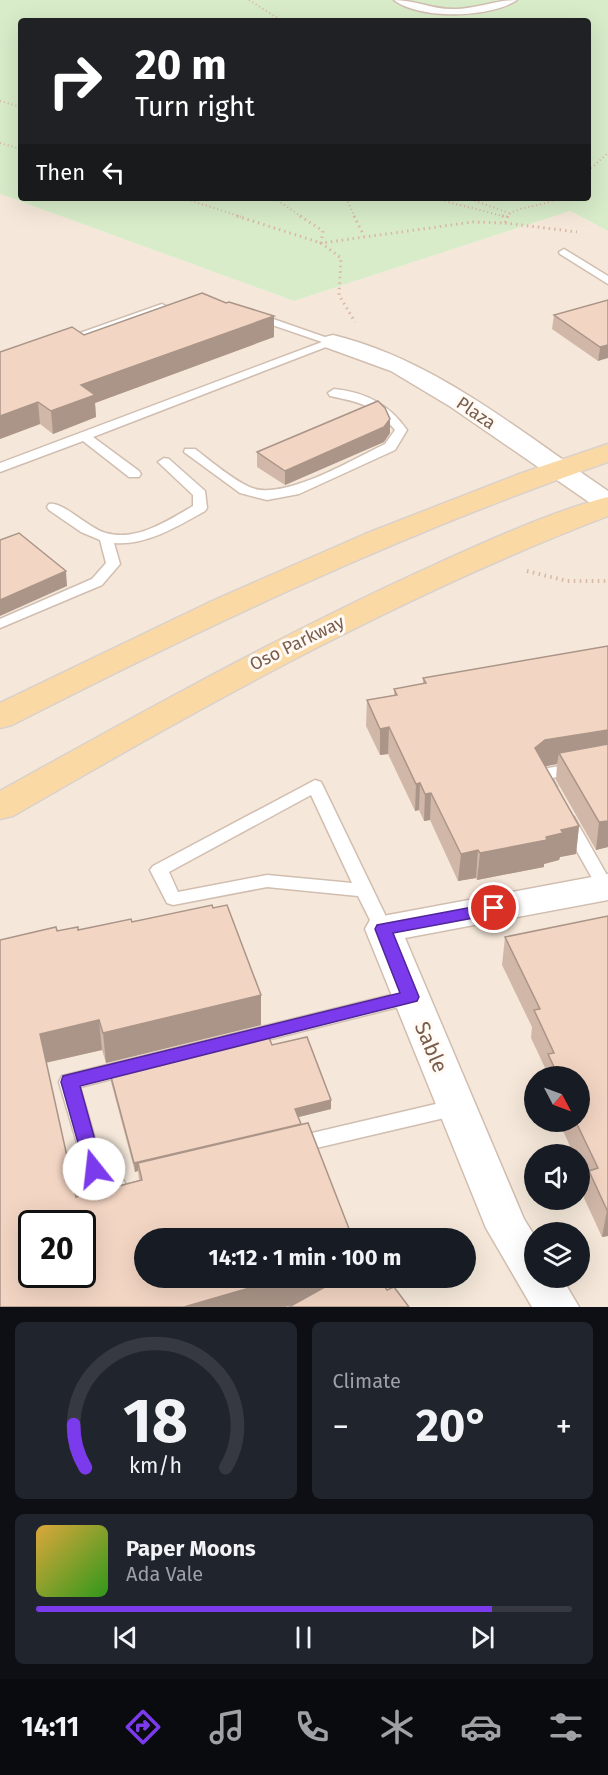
<!DOCTYPE html>
<meta charset="utf-8">
<style>
body{margin:0;font-family:"Fira Sans",sans-serif;background:#20242c;color:#f1f3f6;height:100vh;display:flex;flex-direction:column;font-size:22px;white-space:nowrap}
*{box-sizing:border-box;margin:0}
p{font-size:20px;color:#9ea1a6}
.icon{flex:none;width:33px;height:33px;fill:none;stroke:currentColor;stroke-width:2;stroke-linecap:round;stroke-linejoin:round}
.map{position:relative;height:1307px;overflow:hidden}
.sheet{display:flex;flex-direction:column;gap:15px;padding:15px;background:#0d0f14;flex:1}
.sheet>*{flex:none}
.hud{position:absolute;left:18px;top:18px;width:573px;height:183px;border-radius:6px;box-shadow:0 6px 24px #0002;background:#202124;color:#fff;overflow:hidden}
.needle{width:39px;rotate:131deg}
.tools{position:absolute;left:524px;top:1066px;display:grid;gap:12px}
.tools a{display:grid;place-items:center;width:66px;height:66px;border-radius:50%;background:#171b24;box-shadow:0 6px 24px #0002;font-size:30px}
.speed{position:absolute;left:18px;top:1210px;display:flex;gap:12px;font-size:30px;font-weight:700;text-align:center}
.speed>*{display:grid;place-content:center;width:78px;height:78px;border-radius:50%;background:#171b24;box-shadow:0 6px 24px #0002;line-height:1}
.speed .limit{border:3px solid #111;border-radius:9px;background:#fff;color:#111}
.pin{position:absolute;display:grid;place-items:center;width:51px;height:51px;color:#fff;margin:-26px;border:3px solid #fff;border-radius:50%;box-shadow:0 2px 6px #0007}
.me{position:absolute;width:66px;margin:-33px;rotate:344deg;stroke-linejoin:round;filter:drop-shadow(0 0 4px #0008)}
.turn{display:flex;align-items:center;gap:21px;height:126px;padding:0 18px;font-size:27px}
.turn .icon{width:78px;height:78px;stroke-width:2.5}
.turn b{display:block;font-size:42px;line-height:51px}
.then{display:flex;align-items:center;height:57px;padding:0 18px;background:#0003;gap:12px;font-size:22px}
.big{font-size:45px;font-weight:700;line-height:1.1}
.sheet .card{flex:1;display:flex;flex-direction:column;justify-content:center;gap:9px;min-width:0;padding:0 21px;border-radius:9px;background:#20242c}
.sheet .dial{align-items:center;gap:0}
.dial svg{height:156px;overflow:visible;fill:none;stroke:#363941;stroke-width:7;stroke-linecap:round;text-anchor:middle}
.dial text{fill:#f1f3f6;stroke:none}
.song{display:flex;align-items:center;gap:18px}
.cover{width:72px;height:72px;border-radius:9px;background:linear-gradient(135deg,hsl(40 70% 55%),hsl(110 70% 35%))}
.played{height:6px;border-radius:3px;background:linear-gradient(90deg,#7c3aed 85%,#363941 85%)}
.keys{display:flex;justify-content:space-around;direction:ltr}
.heat{display:flex;justify-content:space-between;align-items:center;font-size:33px;direction:ltr}
.sheet .tiles{flex:1;display:grid;gap:15px;grid-template-columns:1fr 1fr}
.card:last-child{grid-column:span 2}
.trip{position:absolute;left:134px;top:1228px;width:342px;height:60px;border-radius:30px;background:#171b24;box-shadow:0 6px 24px #0002;font-weight:700;line-height:60px;text-align:center}
.tabs{display:flex;height:96px;justify-content:space-around;align-items:center;background:#090b0e;color:#9ea1a6}
.tabs .icon{width:42px;height:42px}
.tabs .active{color:#7c3aed}
.tabs b{font-size:27px;color:#f1f3f6}
.map>svg:first-child{display:block}
</style>
<div class="map">
<svg width="608" height="1307" viewBox="0 0 608 1307">
<rect width="100%" height="100%" fill="#fdf6ec"/>
<!-- residential -->
<path fill="#f5e8da" fill-rule="evenodd" d="M0,194L294,301L570,211L608,231V1307H0ZM534,1077H579V1122H534ZM534,1155H579V1200H534ZM32,1224H82V1275H32ZM534,1233H579V1278H534ZM144,1239H465V1278H144Z"/>
<!-- green -->
<path fill="#d8ecc9" fill-rule="evenodd" d="M0,0H608V231L570,211L294,301L0,194ZM21,21H588V198H21Z"/>
<g fill="none" stroke-linecap="round" stroke-linejoin="round">
<!-- service casing -->
<g stroke="#d1beb0" stroke-width="3">
<g id="service">
<path d="M394,0C415,0 434,10 455,9C476,9 496,0 517,0C490,18 420,20 394,0Z"/>
<polygon points="564,249 608,276 608,284 560,254 559,252"/>
<polygon points="162,304 168,307 166,309 70,342 66,344 60,340"/>
<polygon points="256,313 339,342 93,437 139,471 141,474 139,477 129,477 83,441 0,472 0,463 322,342 252,318 250,316"/>
<path d="M334,389C365,392 389,404 407,430L395,450L299,494L267,500L240,493L184,452L185,449H195C211,461 234,481 252,488C286,500 353,459 385,444L395,430C375,405 359,402 330,396L328,393Z"/>
<path d="M164,458L169,459L205,491L207,508L205,511C178,526 146,546 114,543L120,564L102,585L0,628V619L92,579L106,563L100,540L81,532L49,510L47,507L49,504C63,501 89,529 106,533C136,542 169,520 193,506V495L158,462Z"/>
<polygon points="608,758 608,768 552,778 557,787 555,791 543,791 534,774 542,769"/>
<path d="M315,780L321,782L323,786L392,929L389,934L383,936L377,934L358,896L267,887L173,905L167,903L150,870L153,866ZM311,795L352,883L267,875L178,892L169,872Z"/>
<polygon points="568,815 574,817 608,877 608,898 602,896 560,821 562,817"/>
<path d="M411,990L418,992L420,997L418,1002L80,1087L107,1181L117,1178L124,1181L127,1187L124,1193C114,1197 103,1201 93,1197L59,1082L62,1076Z"/>
<polygon points="457,1099 464,1101 467,1107 464,1113 457,1115 295,1153 288,1151 285,1145 288,1139 295,1137"/>
</g>
</g>
<!-- minor casing -->
<g stroke="#d1beb0" stroke-width="3">
<g id="minor">
<path d="M333,335C436,360 522,433 608,491V511L599,509L451,407L391,371L325,347L321,342L325,337Z"/>
<polygon points="608,874 608,900 405,938 524,1219 534,1235 534,1278 562,1278 579,1307 532,1307 486,1228 365,929 370,920 383,916"/>
</g>
</g>
<!-- primary casing -->
<g stroke="#dad1cd" stroke-width="3">
<g id="primary">
<path d="M608,444V462C402,533 206,626 12,725L0,728V703L212,601L365,534L519,474Z"/>
<path d="M608,497V516C399,596 206,704 13,816L0,819V791C135,716 270,641 410,576C470,549 545,513 608,497Z"/>
</g>
</g>
<!-- path-far2 -->
<g stroke="#d9b8a5" stroke-width="2" stroke-dasharray="1 3" stroke-linecap="butt">
<polyline points="249,0 282,21"/>
<polyline points="0,101 21,107"/>
<polyline points="0,143 21,149"/>
<polyline points="588,171 608,153"/>
<polyline points="183,198 242,217"/>
<polyline points="274,198 302,217"/>
<polyline points="346,198 355,217"/>
<polyline points="433,198 507,217"/>
<polyline points="467,198 509,213"/>
<path d="M507,217C513,206 545,207 557,198"/>
</g>
<!-- path-far1 -->
<g stroke="#d9b8a5" stroke-width="3" stroke-dasharray="1.5 4" stroke-linecap="butt">
<polyline points="237,216 321,243 341,258 339,295 355,322"/>
<polyline points="300,216 323,231 321,243 473,222 505,223 508,216"/>
<polyline points="354,216 364,236"/>
<polyline points="502,216 507,217"/>
<polyline points="505,223 577,232"/>
</g>
<!-- path -->
<polyline stroke="#d9b8a5" stroke-width="4" stroke-dasharray="1.5 4.5" stroke-linecap="butt" points="527,571 567,581 608,581"/>
<!-- service -->
<use href="#service" fill="#fff" fill-rule="evenodd"/>
<!-- minor -->
<use href="#minor" fill="#fff" fill-rule="evenodd"/>
<!-- primary -->
<use href="#primary" fill="#fbd9a5" fill-rule="evenodd"/>
</g>
<!-- wall -->
<g fill="#d1b7a8">
<polygon points="608,300 598,361 552,329 554,315"/>
<polygon points="226,303 274,316 274,337 95,403 96,417 53,434 40,424 0,439 84,335"/>
<polygon points="390,419 390,433 384,442 285,485 257,467 257,452"/>
<polygon points="608,646 608,847 596,850 556,780 557,764 545,766 579,826 576,854 560,857 559,860 544,864 544,867 477,880 476,878 458,881 430,820 424,821 419,810 415,811 388,754 380,755 366,726 367,700 394,695 394,689 423,684 423,678"/>
<polygon points="213,908 261,995 261,1025 106,1063 102,1050 46,1063 76,1197 139,1180 138,1171 135,1172 111,1082 110,1073 272,1045 331,1109 298,1117 144,1239 387,1290 409,1307 293,1305 0,1307 57,931 78,930"/>
<polygon points="608,916 608,1236 602,1237 584,1198 587,1182 579,1165 579,1155 574,1155 559,1122 579,1122 579,1077 545,1077 546,1070 531,1038 532,1027 502,965 505,937"/>
</g>
<!-- shaded-wall -->
<g fill="#aa9588">
<polygon points="274,316 274,337 95,403 96,417 53,434 51,411 81,385"/>
<polygon points="608,345 608,358 598,361 600,347"/>
<polygon points="38,402 40,424 0,439 0,416"/>
<polygon points="390,419 390,433 384,442 285,485 285,471"/>
<polygon points="66,571 67,586 0,616 0,600"/>
<polygon points="389,727 388,754 380,755 380,729"/>
<polygon points="608,730 608,757 559,753 557,764 542,767 535,748 545,740"/>
<polygon points="420,783 419,810 415,811 416,784"/>
<polygon points="431,793 430,820 424,821 425,794"/>
<polygon points="608,821 608,847 596,850 599,822"/>
<polygon points="579,826 576,854 560,857 559,860 544,864 544,867 477,880 480,853 546,837 561,830"/>
<polygon points="478,850 476,878 458,881 461,854"/>
<polygon points="261,995 261,1025 106,1063 103,1033"/>
<polygon points="99,1020 102,1050 44,1063 40,1034"/>
<polygon points="331,1100 331,1109 295,1118 295,1109"/>
<polygon points="301,1124 138,1163 138,1171 135,1172 134,1163"/>
<polygon points="607,1210 608,1210 608,1236 602,1237"/>
<polygon points="284,1278 359,1278 359,1286 286,1307 184,1307"/>
</g>
<!-- building -->
<g fill="#f3d5c3" stroke="#aa9588" stroke-width="1.5" fill-rule="evenodd">
<polygon points="202,293 226,303 229,302 274,316 81,385 95,395 51,411 38,402 0,416 0,352 72,327 84,335"/>
<polygon points="608,300 608,345 600,347 554,315"/>
<polygon points="378,401 385,408 390,419 384,427 285,471 257,452"/>
<polygon points="19,533 66,571 0,600 0,540"/>
<polygon points="608,646 608,730 545,740 535,748 579,826 561,830 563,833 546,837 547,840 480,853 478,850 461,854 431,793 425,794 420,783 416,784 389,727 380,729 367,700 397,695 394,689 426,683 423,678"/>
<polygon points="608,744 608,821 599,822 559,753"/>
<path d="M212,905L213,908L227,905L261,995L103,1033L99,1020L40,1034L76,1197L142,1180L138,1163L308,1123L353,1239H144V1278H284L184,1307H0V940L56,927L57,931L78,927V930L131,919L132,922ZM32,1224H82V1275H32Z"/>
<polygon points="608,916 608,1210 607,1210 589,1171 598,1168 576,1122 579,1122 579,1077 555,1077 551,1070 555,1069 548,1054 554,1053 534,1010 540,1009 505,937"/>
<polygon points="267,1033 272,1045 307,1037 331,1100 295,1109 301,1124 134,1163 110,1073"/>
<polygon points="341,1278 379,1278 387,1290 394,1287 409,1307 289,1307"/>
</g>
<!-- route -->
<polygon fill="#7c3aed" stroke="#51269a" stroke-width="1.5" points="494,903 500,904 502,908 500,913 393,933 419,997 417,1001 80,1086 103,1169 100,1175 94,1177 87,1175 61,1082 63,1076 400,993 375,929 377,925"/>
<g text-anchor="middle" stroke-width="6" stroke-linejoin="round" paint-order="stroke">
<!-- street labels -->
<g font-size="18" fill="#7a5c4d" stroke="#fffaf3">
<text transform="translate(476 413) rotate(34)" y="6">Plaza</text>
<text transform="translate(297 643) rotate(-26)" y="6">Oso Parkway</text>
</g>
<!-- near-street labels -->
<g font-size="21" fill="#7a5c4d" stroke="#fffaf3">
<text transform="translate(431 1047) rotate(67)" y="7">Sable</text>
</g>
</g>
</svg>
<div class="tools">
<a><svg class="needle" viewBox="-14 -14 28 28"><path d="M0-13l5 13h-10z" fill="#e53935"/><path d="M0 13l5-13h-10z" fill="#9ea1a6"/></svg></a>
<a><svg class="icon" aria-label="sound" viewBox="0 0 24 24"><path d="M4 9h4l5-4v14l-5-4H4zM17 9q2 3 0 6"/></svg></a>
<a><svg class="icon" aria-label="layers" viewBox="0 0 24 24"><path d="M12 4l9 5-9 5-9-5zM3 14l9 5 9-5"/></svg></a>
</div>
<div class="speed"><div class="limit">20</div></div>
<div class="pin" style="left:494px;top:908px;background:#d93025"><svg class="icon" aria-label="arrive" viewBox="0 0 24 24"><path d="M6 21V4h12l-3 4 3 4H6"/></svg></div>
<svg class="me" style="left:94px;top:1169px" viewBox="-20 -20 40 40"><circle r="19" fill="#fff"/><path d="M0-13L10 11 0 6-10 11z" fill="#7c3aed"/></svg>
<div class="trip">14:12 · 1 min · 100 m</div>
<div class="hud">
<div class="turn"><svg class="icon" aria-label="right" viewBox="0 0 24 24"><path d="M7 20v-9h11M14 6l5 5-5 5"/></svg><div><b>20 m</b>Turn right</div></div>
<div class="then">Then<svg class="icon" aria-label="left" viewBox="0 0 24 24"><path d="M17 20v-9H6M10 6l-5 5 5 5"/></svg></div>
</div>
</div>
<section class="sheet">
<div class="tiles">
<div class="card dial"><svg viewBox="0 0 100 80">
<path d="M14 69A42 42 0 1 1 86 69"/>
<path d="M14 69A42 42 0 0 1 8 47" stroke="#7c3aed"/>
<text x="50" y="56" font-size="32" font-weight="700">18</text>
<text x="50" y="72" font-size="11">km/h</text>
</svg></div>
<div class="card"><p>Climate</p>
<div class="heat"><a>−</a><b class="big">20°</b><a>+</a></div>
</div>
<div class="card">
<div class="song"><i class="cover"></i><div><b>Paper Moons</b><p>Ada Vale</p></div></div>
<div class="played"></div>
<div class="keys"><svg class="icon" aria-label="previous" viewBox="0 0 24 24"><path d="M18 5L8 12l10 7zM5 5v14"/></svg><svg class="icon" aria-label="pause" viewBox="0 0 24 24"><path d="M8 5v14M16 5v14"/></svg><svg class="icon" aria-label="next" viewBox="0 0 24 24"><path d="M6 5l10 7-10 7zM19 5v14"/></svg></div>
</div>
</div>
</section>
<nav class="tabs">
<b>14:11</b>
<svg class="icon active" aria-label="directions" viewBox="0 0 24 24"><path d="M12 3l9 9-9 9-9-9zM9 14v-3h6M13 9l2 2-2 2"/></svg>
<svg class="icon" aria-label="music" viewBox="0 0 24 24"><path d="M9 18V5l10-2v13"/><circle cx="6" cy="18" r="3"/><circle cx="16" cy="16" r="3"/></svg>
<svg class="icon" aria-label="phone" viewBox="0 0 24 24"><path d="M5 4h4l2 5-3 2q2 4 5 5l2-3 5 2v4C11 20 4 13 5 4z"/></svg>
<svg class="icon" aria-label="climate" viewBox="0 0 24 24"><path d="M12 3v18M4 7l16 10M4 17L20 7"/></svg>
<svg class="icon" aria-label="car" viewBox="0 0 24 24"><path d="M5 17H2v-5l4-1 3-4h7l3 4 3 1v5h-3M9 17h6M6 11h13"/><circle cx="7" cy="17" r="2"/><circle cx="17" cy="17" r="2"/></svg>
<svg class="icon" aria-label="filters" viewBox="0 0 24 24"><path d="M4 7h16M4 17h16"/><circle cx="9" cy="7" r="2"/><circle cx="15" cy="17" r="2"/></svg>
</nav>
